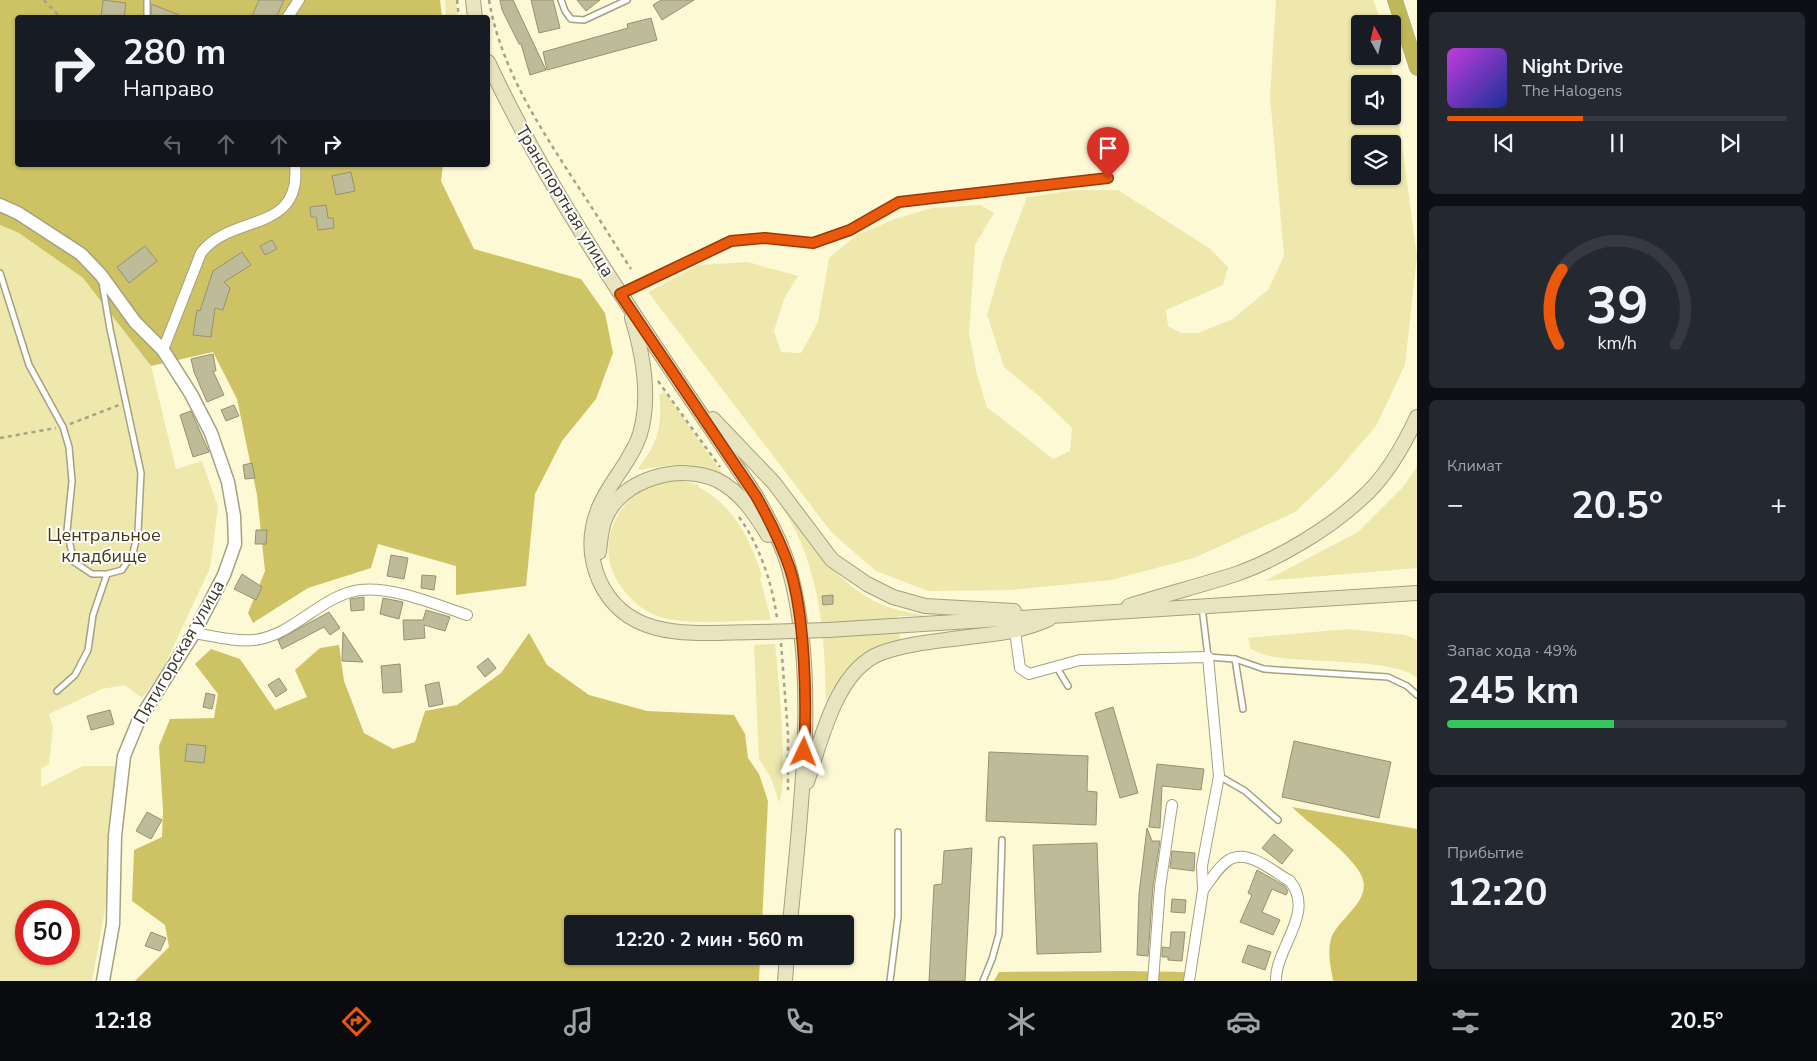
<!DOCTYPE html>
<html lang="ru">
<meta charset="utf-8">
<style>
body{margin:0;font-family:"Nunito Sans",sans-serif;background:#242831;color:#f1f3f6;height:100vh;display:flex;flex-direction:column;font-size:19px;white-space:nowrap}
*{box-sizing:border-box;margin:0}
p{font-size:16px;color:#9ea1a6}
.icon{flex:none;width:28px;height:28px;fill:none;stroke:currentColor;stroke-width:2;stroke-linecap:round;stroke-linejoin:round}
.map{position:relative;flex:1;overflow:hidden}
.details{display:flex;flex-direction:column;gap:12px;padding:12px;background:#0d0f14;width:400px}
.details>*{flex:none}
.guide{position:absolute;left:15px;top:15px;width:475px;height:152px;border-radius:5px;box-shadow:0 1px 4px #0004;background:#171b24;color:#f1f3f6;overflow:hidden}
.needle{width:32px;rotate:352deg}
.fabs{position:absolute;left:1351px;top:15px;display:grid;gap:10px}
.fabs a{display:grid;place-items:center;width:50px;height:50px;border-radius:5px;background:#171b24;box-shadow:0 1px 4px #0004;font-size:25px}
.speed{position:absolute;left:15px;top:900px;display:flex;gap:10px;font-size:25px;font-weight:700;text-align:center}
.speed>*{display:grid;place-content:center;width:65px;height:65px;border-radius:50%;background:#171b24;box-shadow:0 1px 4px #0004;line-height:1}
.speed .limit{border:8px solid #d22;background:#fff;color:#111}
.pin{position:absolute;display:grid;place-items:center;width:42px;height:42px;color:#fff;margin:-51px -21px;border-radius:50% 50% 50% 0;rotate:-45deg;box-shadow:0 0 5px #0007}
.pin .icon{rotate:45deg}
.me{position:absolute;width:55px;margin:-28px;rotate:2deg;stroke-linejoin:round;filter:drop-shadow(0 0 4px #0008)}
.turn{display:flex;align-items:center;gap:18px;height:105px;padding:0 25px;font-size:22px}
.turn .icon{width:65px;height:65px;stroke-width:2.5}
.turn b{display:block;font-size:35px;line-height:42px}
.lanes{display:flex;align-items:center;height:48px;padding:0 25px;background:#0003;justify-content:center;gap:25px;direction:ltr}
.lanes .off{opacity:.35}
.big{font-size:38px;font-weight:700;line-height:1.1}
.details .tile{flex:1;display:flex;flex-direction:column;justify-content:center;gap:8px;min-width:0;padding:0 18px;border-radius:8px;background:#242831}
.details .dial{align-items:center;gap:0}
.dial svg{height:130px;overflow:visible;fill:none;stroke:#363941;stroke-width:7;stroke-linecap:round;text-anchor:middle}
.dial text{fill:#f1f3f6;stroke:none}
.song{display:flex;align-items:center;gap:15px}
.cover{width:60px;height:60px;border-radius:8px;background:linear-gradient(135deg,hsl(290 70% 55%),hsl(230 70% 35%))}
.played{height:5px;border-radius:2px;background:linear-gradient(90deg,#ea580c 40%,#363941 40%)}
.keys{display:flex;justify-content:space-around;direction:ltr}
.heat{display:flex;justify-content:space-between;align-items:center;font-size:28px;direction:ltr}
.charge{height:8px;border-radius:4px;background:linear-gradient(90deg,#34c759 49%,#363941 0)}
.trip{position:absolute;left:564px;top:915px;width:290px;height:50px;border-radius:5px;background:#171b24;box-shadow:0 1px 4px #0004;font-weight:700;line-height:50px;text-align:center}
.tab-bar{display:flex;height:80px;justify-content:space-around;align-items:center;background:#090b0e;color:#9ea1a6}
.tab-bar .icon{width:35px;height:35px}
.tab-bar .current{color:#ea580c}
.tab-bar b{font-size:22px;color:#f1f3f6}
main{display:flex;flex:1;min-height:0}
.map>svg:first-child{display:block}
</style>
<main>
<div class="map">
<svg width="1417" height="981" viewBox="0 0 1417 981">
<rect width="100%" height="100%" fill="#fdf9d5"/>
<!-- green -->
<g fill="#eee8ad" fill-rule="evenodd">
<polygon points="445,0 456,0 458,17 446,17"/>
<path d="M1276,0H1373L1382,24H1360V56H1390L1417,256L1405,365L1376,426L1334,475L1295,512L1194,558L1111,580L1012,590L928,591L876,571L832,533L648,292L698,265L748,262L798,276L784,299L774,331L781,352L801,353L818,322L829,258L857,235L895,219L932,208L981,205L994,213L975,245L969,333L977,375L987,407L1053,459L1070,451L1072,428L1040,397L1004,367L987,315L1003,260L1027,197L1076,190H1118L1209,248L1228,267L1223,285L1166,310L1168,326L1181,333H1198L1233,319L1269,289L1284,255L1270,96ZM1360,84H1392V116H1360ZM1360,144H1392V176H1360Z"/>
<path d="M0,225L19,233L83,278L151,366L176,469L202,461L218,507L210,568L162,671L142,698L125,685L102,689L49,714L53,727L49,764L41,769V787L83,766H115L107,899L92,981H0ZM26,911H69V954H26Z"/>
<path d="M664,392L667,395L725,477L688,465H672L638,470C640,463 647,457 651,450C660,433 662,414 659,395Z"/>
<polygon points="1417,467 1417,568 1265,581 1358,532 1403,487"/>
<path d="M667,481H683L699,485L698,487C734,505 750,539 762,576L760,578L771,620C735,620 692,627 657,616C642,610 632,601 622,588C596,555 609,508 646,488C652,485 660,483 667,481Z"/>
<path d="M784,506C811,544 841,590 888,607C900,611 914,613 926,616H897L901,646C864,662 846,664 826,701C825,634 820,565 782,507Z"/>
<path d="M1347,629L1406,635L1417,640V678C1396,657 1298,664 1265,655C1261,654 1256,651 1251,649L1248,638Z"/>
<path d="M775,644C778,669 789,787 779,802L771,778L759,759L754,645Z"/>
</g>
<!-- forest -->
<g fill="#cec364">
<polygon points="0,0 440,0 442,17 18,18 18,165 443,165 441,181 474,249 581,279 605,313 613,353 596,399 562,441 535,494 526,586 456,595 456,566 378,544 371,568 308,588 253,623 248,613 265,571 257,495 237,399 213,352 151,366 83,278 19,233 0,225"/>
<polygon points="529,633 547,665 589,695 647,711 734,715 745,734 748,758 759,774 768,801 762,924 572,924 572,956 760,956 759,981 135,981 169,947 165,925 132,901 134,850 162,837 163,811 159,746 170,719 214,718 218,694 195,664 211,649 240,659 275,710 307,697 295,670 320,648 339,645 344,681 364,733 393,749 415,742 425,711 457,705 501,673"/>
<path d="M1292,807L1417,829V981H1333C1331,967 1327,953 1331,939C1339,915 1381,898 1356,867C1342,848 1310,824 1292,807Z"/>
<polygon points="1126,971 1185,972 1194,981 994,981 999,972"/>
</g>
<!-- building -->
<g fill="#bebb98" stroke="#969271">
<polygon points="103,0 126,3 124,18 101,17"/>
<polygon points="259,0 284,0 276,18 251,18"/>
<polygon points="500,0 513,0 546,70 530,75 521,44 519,44 502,10"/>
<polygon points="531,0 553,0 560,28 539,33"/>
<polygon points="577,0 600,0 586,11"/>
<polygon points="661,0 694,0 662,20 653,5"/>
<polygon points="151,4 184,17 184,18 151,18"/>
<polygon points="651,18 657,40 547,70 543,52 628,28 627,24"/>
<polygon points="351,172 355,191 336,195 332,176"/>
<polygon points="326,205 328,218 333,218 334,228 318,230 316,217 311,217 310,207"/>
<polygon points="272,240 277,249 265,255 260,246"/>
<polygon points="145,246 157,261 129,283 117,267"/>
<polygon points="242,252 251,265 224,282 230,288 223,310 215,308 211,337 193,335 197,310 200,311 213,271"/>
<polygon points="213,354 216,371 213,371 224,395 207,402 194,372 191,359"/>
<polygon points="234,405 239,416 226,421 221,410"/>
<polygon points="191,411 209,452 193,457 180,415"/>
<polygon points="252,463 255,478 245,479 243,465"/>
<polygon points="256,530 267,530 266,544 255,544"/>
<polygon points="391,555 408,558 404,579 387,576"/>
<polygon points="242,574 262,587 256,600 234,589"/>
<polygon points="422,575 436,576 434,590 421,588"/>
<polygon points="833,595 833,604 823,605 822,596"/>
<polygon points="364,597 364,610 351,611 350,599"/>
<polygon points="383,598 403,602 399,619 380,614"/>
<polygon points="426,610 450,617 445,631 424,625 425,638 404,640 403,620 423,620"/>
<polygon points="329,612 340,628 330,635 324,627 282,649 278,640"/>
<polygon points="343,632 363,662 342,661"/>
<polygon points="488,658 496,668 485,677 477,667"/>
<polygon points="400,664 402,692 383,693 381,666"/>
<polygon points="279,678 287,690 276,697 268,685"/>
<polygon points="439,682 443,704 429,707 425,685"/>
<polygon points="206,693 215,695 212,709 203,707"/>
<polygon points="1113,707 1138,793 1120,798 1095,713"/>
<polygon points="110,710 114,724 91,730 87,716"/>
<polygon points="1294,741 1391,762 1379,818 1282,797"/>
<polygon points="187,744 206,746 204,763 185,761"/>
<polygon points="989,752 1088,756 1087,791 1097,792 1096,825 986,821"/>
<polygon points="1157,764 1204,769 1201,790 1162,786 1160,828 1149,827"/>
<polygon points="147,812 162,820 151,839 136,831"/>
<polygon points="1147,828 1152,841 1160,841 1153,886 1148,956 1137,955 1139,894"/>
<polygon points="1274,834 1293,850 1282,864 1262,848"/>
<polygon points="1097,843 1101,952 1037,954 1033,845"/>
<polygon points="972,848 965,981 929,981 934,885 942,884 944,851"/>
<polygon points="1172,851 1195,853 1194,871 1170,868"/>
<polygon points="1257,870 1285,886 1288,891 1286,895 1272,889 1262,912 1280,920 1273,935 1240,922 1252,895 1248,893"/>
<polygon points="1172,899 1186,900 1185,913 1171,912"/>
<polygon points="151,932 166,938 160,951 145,946"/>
<polygon points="1171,932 1185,932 1182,961 1168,960 1168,957 1162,957 1162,947 1170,948"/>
<polygon points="1248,945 1271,952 1265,970 1242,962"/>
</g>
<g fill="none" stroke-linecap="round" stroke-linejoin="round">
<!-- service casing -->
<g stroke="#a4a17f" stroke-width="8">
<g id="service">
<polyline points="561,0 565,11 571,19 584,20 627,0"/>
<polyline points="147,18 147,0"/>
<polyline points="0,273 29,365 63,427 69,447 72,481 67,531 74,562 92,574 107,574"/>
<polyline points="623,293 731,241 765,238 813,243 850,230 899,203 1108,178"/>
<polyline points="1202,607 1208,657 1235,659 1264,669 1388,677 1407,686 1417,695"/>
<polyline points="1235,659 1243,709"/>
<polyline points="1056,666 1068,686"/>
<polyline points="57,691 75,675 88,650 93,615 107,574 122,570 133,553 138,532 141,473 110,329 102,282"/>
<polyline points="1219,776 1245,791 1278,820"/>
<polyline points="890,981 898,917 898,832"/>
<polyline points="983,981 992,959 999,934 1002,840"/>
</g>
</g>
<!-- minor casing -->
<g stroke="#a4a17f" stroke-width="12">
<g id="minor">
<polyline points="287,18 299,0"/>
<path d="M163,350L201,253C231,213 302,234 295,165"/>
<polyline points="1015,631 1020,668 1029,674 1080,660 1208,657 1219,776 1202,866 1203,890 1189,981"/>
<path d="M194,633C213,636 235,642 254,640C295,635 321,595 360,590C392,586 437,605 467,615"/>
<path d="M1203,890C1211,880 1221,862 1233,858C1251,851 1275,873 1290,881C1316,913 1275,948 1276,981"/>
<polyline points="1153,981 1160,887 1172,805"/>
</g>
</g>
<!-- tertiary casing -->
<g stroke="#a4a17f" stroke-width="15">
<polyline id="tertiary" points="0,205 18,213 81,254 101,275 135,322 163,350 191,394 211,433 228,482 234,516 235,544 224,575 194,633 138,722 124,756 115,836 113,924 103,981"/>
</g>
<!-- secondary casing -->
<g stroke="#a4a17f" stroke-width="16">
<g id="secondary">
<polyline points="473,0 475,18"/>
<path d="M488,62C560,216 662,354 756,496C769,520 783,545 790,572C819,681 800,812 790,924"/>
<path d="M632,318C643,354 651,397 640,434C631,462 608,483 598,510C589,533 589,556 599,580C628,645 699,632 758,632"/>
<polyline points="713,419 774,483 832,560 867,584 893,597 925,606 1014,611"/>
<path d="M599,552C600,541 601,529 605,519C621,478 681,463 717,480C741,492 755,514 768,535"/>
<path d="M1129,606C1166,594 1203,585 1239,573C1280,558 1330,528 1362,498C1386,477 1404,445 1417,417"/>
<polyline points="828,630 1417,593"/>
<path d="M807,782C821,741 836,670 881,653C908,643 939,641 968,637C996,634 1023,631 1049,619"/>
<polyline points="785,981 787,956"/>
</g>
</g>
<!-- trunk casing -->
<g stroke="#fff" stroke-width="19">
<polyline id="trunk" points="1395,0 1417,68"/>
</g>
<!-- path -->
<g stroke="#a5a389" stroke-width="2.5" stroke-dasharray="4 4" stroke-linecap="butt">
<polyline points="44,0 61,18"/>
<polyline points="457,0 459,18"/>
<path d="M489,0C501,69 538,124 575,182C594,210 612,240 631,269"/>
<polyline points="658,381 720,467"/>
<polyline points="70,424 119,405"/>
<polyline points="0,438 56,428"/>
<path d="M739,517C760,546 772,583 777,618"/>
<polyline points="781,643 788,734 788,790"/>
</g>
<!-- service -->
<use href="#service" stroke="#fff" stroke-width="5"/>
<!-- minor -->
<use href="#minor" stroke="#fff" stroke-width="10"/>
<!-- tertiary -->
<use href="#tertiary" stroke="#fff" stroke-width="12"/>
<!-- secondary -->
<use href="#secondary" stroke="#e8e4c0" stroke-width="14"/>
<!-- trunk -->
<use href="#trunk" stroke="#c0b758" stroke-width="16"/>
<!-- secondary-bridge casing -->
<g stroke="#a4a17f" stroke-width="16" stroke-linecap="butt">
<polyline id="secondary-bridge" points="758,632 828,630"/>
</g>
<!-- secondary-bridge -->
<use href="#secondary-bridge" stroke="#e8e4c0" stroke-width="14"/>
</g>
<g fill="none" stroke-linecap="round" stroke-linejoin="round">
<!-- route casing -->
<g stroke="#983908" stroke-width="12">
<path id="route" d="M804,752C807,701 805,617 790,569C781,543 769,519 756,496L620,294L731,241L765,238L813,243L850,230L899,202L1108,178"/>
</g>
<!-- route -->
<use href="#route" stroke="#ea580c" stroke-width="9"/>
</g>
<g text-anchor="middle" stroke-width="4" stroke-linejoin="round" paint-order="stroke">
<!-- street labels -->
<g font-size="18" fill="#39382a" stroke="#fff">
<text transform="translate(565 201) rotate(59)" y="6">Транспортная улица</text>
<text transform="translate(179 652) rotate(-60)" y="6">Пятигорская улица</text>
</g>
<!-- park labels -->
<g font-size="18" fill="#3f3a11" stroke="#fff">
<text x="104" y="541">Центральное<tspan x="104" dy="21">кладбище</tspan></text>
</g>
</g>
</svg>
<div class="fabs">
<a><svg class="needle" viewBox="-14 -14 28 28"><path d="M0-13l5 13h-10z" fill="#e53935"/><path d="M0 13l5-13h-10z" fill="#9ea1a6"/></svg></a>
<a><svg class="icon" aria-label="sound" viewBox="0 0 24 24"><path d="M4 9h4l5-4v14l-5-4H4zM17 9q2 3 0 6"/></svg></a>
<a><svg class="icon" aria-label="layers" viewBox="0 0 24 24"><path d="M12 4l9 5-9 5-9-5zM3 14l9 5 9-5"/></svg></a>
</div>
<div class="speed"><div class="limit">50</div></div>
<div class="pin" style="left:1108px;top:178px;background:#d93025"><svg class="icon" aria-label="arrive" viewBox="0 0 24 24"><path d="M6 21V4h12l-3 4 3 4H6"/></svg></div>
<svg class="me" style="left:804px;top:752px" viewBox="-20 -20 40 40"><path d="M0-17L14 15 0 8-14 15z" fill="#ea580c" stroke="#fff" stroke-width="4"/></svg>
<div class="trip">12:20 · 2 мин · 560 m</div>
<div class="guide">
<div class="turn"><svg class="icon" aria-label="right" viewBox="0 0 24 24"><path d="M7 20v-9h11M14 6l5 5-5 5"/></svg><div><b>280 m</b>Направо</div></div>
<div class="lanes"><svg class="icon off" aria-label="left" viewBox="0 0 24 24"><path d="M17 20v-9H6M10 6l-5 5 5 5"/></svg><svg class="icon off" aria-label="ahead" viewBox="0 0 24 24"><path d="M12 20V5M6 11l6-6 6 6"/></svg><svg class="icon off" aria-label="ahead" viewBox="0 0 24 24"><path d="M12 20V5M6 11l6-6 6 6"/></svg><svg class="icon" aria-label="right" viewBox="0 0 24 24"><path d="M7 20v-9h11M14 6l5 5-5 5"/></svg></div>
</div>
</div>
<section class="details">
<div class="tile">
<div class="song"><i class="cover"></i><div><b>Night Drive</b><p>The Halogens</p></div></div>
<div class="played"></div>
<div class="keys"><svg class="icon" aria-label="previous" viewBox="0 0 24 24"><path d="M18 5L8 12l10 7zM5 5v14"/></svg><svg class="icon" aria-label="pause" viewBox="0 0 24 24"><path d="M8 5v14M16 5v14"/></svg><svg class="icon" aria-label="next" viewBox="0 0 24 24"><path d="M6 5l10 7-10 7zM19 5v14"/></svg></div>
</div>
<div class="tile dial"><svg viewBox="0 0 100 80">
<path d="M14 69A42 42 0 1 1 86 69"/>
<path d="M14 69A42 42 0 0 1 16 23" stroke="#ea580c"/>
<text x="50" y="56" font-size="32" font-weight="700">39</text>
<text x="50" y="72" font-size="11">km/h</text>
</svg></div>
<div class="tile"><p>Климат</p>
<div class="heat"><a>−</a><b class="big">20.5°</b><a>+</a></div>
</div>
<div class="tile"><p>Запас хода · 49%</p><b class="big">245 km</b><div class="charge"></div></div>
<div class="tile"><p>Прибытие</p><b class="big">12:20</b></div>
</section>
</main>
<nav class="tab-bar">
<b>12:18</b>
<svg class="icon current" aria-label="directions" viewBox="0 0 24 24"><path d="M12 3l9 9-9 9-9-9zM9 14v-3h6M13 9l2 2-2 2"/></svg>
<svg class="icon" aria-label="music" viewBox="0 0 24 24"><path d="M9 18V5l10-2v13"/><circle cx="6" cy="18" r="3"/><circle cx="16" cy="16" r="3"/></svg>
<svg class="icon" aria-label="phone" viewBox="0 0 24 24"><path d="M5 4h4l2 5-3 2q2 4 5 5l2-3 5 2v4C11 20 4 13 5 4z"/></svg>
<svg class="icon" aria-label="climate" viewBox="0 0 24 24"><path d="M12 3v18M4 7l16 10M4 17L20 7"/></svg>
<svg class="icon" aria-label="car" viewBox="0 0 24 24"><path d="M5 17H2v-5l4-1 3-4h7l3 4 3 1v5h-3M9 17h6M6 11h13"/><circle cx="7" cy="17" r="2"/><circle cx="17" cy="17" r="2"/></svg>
<svg class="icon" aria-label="filters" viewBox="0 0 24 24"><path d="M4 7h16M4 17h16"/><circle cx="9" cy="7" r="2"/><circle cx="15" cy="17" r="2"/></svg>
<b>20.5°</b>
</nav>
